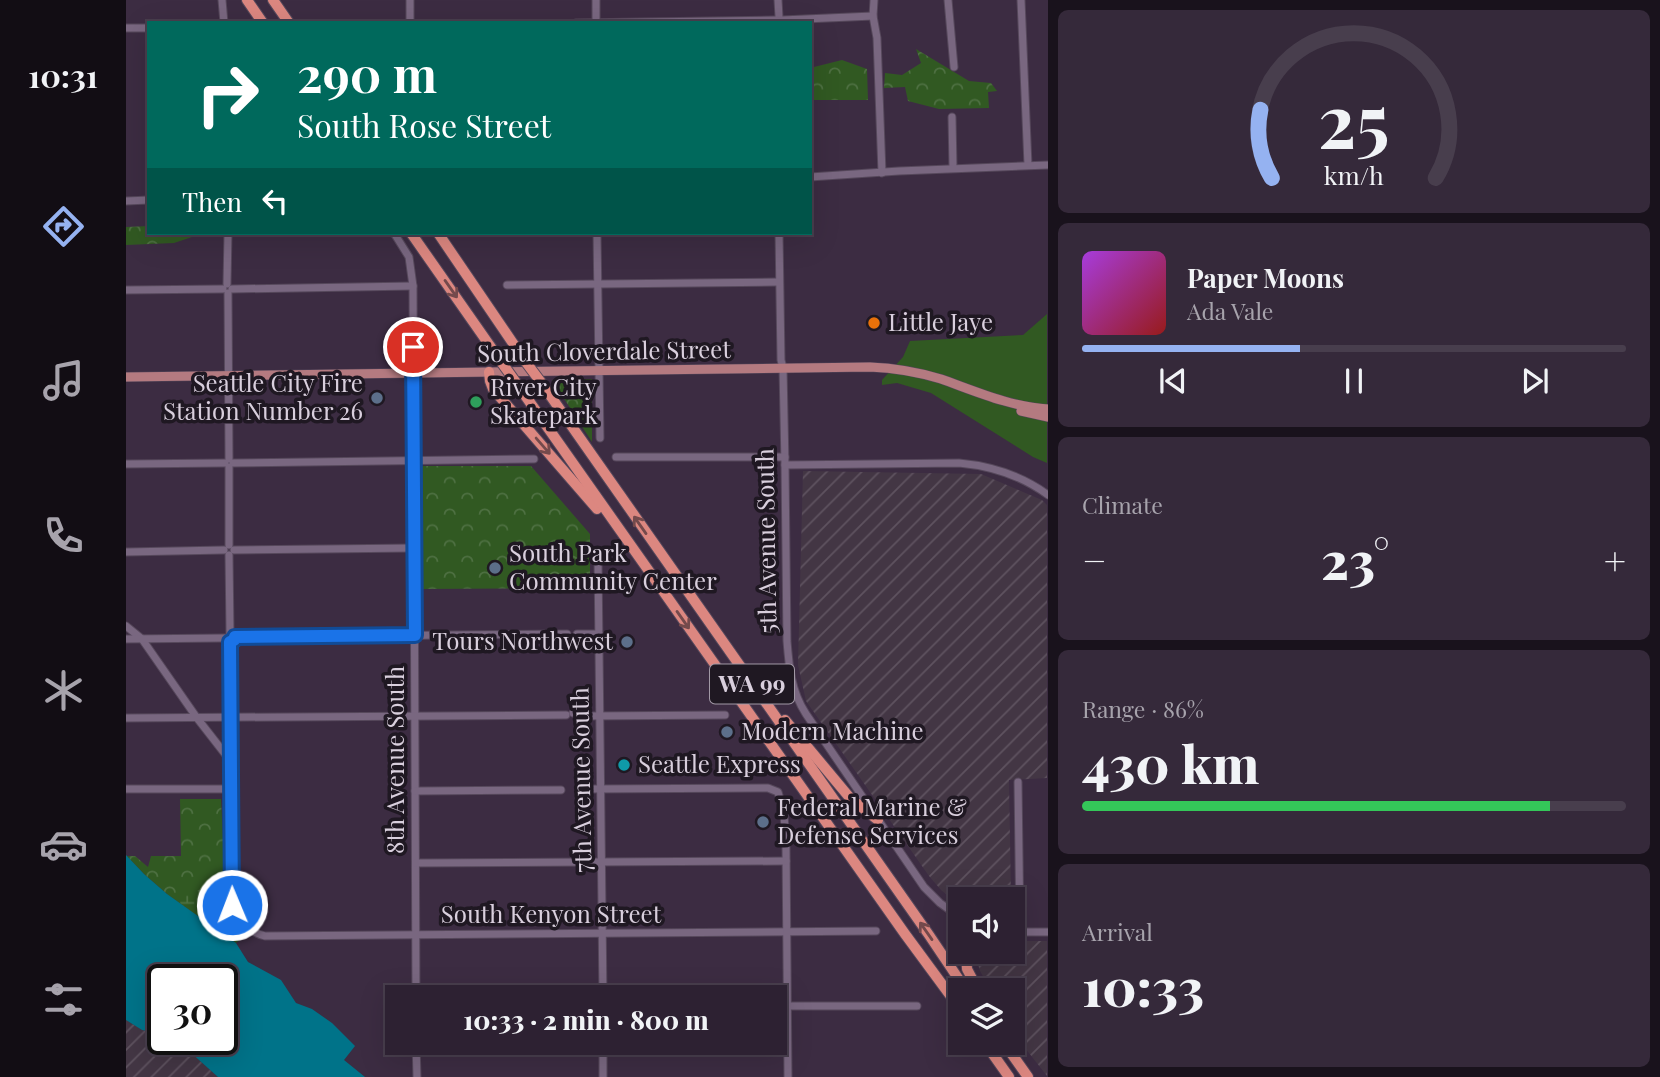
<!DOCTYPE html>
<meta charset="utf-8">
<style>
body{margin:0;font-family:"Playfair Display",serif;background:#35293a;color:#f1f3f6;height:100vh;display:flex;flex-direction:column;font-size:26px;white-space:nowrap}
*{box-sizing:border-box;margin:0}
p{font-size:23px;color:#a7a3ac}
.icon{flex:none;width:38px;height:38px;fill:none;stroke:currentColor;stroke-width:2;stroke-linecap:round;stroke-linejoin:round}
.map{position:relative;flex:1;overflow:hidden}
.side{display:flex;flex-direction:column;gap:10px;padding:10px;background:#19121c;width:612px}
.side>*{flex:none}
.hud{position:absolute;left:21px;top:21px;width:665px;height:214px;border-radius:0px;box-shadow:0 7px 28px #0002,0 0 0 2px #483e4d;background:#00695c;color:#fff;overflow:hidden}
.tools{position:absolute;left:822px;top:887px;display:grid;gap:14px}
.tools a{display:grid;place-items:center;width:77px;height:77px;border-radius:0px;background:#2d2132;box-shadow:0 7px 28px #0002,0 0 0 2px #483e4d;font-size:35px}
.speed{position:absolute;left:21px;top:964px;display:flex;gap:14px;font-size:35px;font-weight:700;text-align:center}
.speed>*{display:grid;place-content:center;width:91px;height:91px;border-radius:50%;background:#2d2132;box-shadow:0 7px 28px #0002,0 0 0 2px #483e4d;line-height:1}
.speed .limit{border:4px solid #111;border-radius:10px;background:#fff;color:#111}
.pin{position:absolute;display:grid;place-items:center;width:60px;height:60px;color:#fff;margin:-30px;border:4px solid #fff;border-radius:50%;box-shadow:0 2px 7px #0007}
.me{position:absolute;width:77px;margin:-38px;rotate:359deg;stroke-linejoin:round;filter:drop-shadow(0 0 5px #0008)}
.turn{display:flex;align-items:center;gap:24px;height:147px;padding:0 35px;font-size:32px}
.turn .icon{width:91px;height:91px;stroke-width:2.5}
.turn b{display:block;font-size:49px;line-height:60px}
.then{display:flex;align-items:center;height:66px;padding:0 35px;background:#0003;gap:14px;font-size:26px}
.big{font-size:52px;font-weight:800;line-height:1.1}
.side .tile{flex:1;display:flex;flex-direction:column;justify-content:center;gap:10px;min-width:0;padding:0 24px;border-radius:10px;background:#35293a}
.side .dial{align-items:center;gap:0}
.dial svg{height:182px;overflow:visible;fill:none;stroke:#483e4d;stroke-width:7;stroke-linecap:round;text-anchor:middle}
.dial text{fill:#f1f3f6;stroke:none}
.song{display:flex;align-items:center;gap:21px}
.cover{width:84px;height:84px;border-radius:10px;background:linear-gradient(135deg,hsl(280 70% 55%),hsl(0 70% 35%))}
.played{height:7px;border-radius:4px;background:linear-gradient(90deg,#95b2f1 40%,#483e4d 40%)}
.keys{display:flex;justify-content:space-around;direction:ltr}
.heat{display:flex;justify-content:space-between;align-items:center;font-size:38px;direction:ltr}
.charge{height:10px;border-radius:5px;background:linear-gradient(90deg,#34c759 86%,#483e4d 0)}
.trip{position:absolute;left:259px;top:985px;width:402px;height:70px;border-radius:0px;background:#2d2132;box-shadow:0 7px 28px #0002,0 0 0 2px #483e4d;font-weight:800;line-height:70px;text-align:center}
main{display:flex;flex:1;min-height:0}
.tab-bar{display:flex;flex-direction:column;width:126px;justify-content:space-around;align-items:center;background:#120d14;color:#a7a3ac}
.tab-bar .icon{width:49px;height:49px}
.tab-bar .on{color:#95b2f1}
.tab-bar b{font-size:32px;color:#f1f3f6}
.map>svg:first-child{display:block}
</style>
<main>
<nav class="tab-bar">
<b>10:31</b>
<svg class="icon on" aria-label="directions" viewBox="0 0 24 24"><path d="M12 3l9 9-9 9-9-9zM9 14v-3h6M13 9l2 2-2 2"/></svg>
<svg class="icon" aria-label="music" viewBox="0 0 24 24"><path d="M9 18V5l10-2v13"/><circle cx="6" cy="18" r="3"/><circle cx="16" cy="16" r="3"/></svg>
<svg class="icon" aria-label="phone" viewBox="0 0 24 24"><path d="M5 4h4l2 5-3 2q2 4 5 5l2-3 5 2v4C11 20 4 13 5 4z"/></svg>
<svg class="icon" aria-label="climate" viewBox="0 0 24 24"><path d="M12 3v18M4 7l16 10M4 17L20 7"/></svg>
<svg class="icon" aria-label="car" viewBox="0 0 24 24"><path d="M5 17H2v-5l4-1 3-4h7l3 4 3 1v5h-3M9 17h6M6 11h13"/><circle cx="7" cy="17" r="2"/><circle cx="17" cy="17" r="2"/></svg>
<svg class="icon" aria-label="filters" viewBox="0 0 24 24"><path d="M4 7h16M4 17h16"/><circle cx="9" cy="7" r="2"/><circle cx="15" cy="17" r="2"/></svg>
</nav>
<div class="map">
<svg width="922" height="1077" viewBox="0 0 922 1077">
<defs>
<pattern id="industrial-furrows" width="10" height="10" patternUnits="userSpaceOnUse" patternTransform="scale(1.75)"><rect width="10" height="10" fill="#433644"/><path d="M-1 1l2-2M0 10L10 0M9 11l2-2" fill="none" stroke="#5e525f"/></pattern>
<pattern id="forest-crowns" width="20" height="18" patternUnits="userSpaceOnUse" patternTransform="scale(1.75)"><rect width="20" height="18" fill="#315922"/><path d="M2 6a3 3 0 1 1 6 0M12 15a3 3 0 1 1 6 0" fill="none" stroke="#4e7042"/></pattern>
<pattern id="wetland-marsh" width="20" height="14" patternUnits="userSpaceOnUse" patternTransform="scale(1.75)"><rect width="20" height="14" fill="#315922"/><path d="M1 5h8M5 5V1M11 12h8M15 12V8" fill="none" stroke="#4e7042"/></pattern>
</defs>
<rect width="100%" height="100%" fill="#3c2c42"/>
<!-- industrial -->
<g fill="url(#industrial-furrows)">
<polygon points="677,471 855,474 916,500 921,505 921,778 883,780 885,899 835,900 835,906 815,890 803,876 680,701 672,665"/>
<polygon points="887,941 921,941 921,1076 892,1039 887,1030 887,990 865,990 854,971 851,961 851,952 887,952"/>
<polygon points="0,1020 16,1030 32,1033 37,1037 37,1040 41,1040 55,1048 64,1052 92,1077 0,1077"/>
</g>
<!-- grass -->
<polygon fill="#315922" points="921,314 921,463 907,457 805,393 771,383 756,385 756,380 777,357 784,341 897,335"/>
<!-- forest -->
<g fill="url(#forest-crowns)">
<polygon points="790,49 843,81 865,83 871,91 862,92 863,108 813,109 782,101 779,87 758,88 759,73 776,75 795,63"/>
<polygon points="716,60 741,69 742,100 684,100 684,68"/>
<polygon points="23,226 23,233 78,233 48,243 0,245 0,227"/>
<polygon points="466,379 466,442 426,380"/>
<polygon points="292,466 405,466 464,534 464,588 292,589"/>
<polygon points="54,799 95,799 101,919 119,935 110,943 41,894 18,874 1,856 9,856 22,867 25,856 55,856"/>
</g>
<!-- wetland -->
<polygon fill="url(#wetland-marsh)" points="76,889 90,899 99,925 109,936 110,943 41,894 56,894"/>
<!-- water -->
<polygon fill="#007389" points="0,855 18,874 41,894 110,943 122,962 155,980 170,1003 186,1009 206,1023 229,1046 218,1060 239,1077 92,1077 64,1052 55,1048 41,1040 96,1040 96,980 37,980 37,1037 32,1033 16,1030 0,1020"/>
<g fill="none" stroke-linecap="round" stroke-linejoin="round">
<!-- minor casing -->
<g stroke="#56485b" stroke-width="9">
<g id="minor">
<polyline points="96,0 98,23"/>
<polyline points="470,0 470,23"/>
<polyline points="652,0 653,17"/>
<polyline points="748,0 747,16 751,38 756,173"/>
<polyline points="822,0 828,67"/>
<polyline points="895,0 902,165"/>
<polyline points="656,20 747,16"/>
<polyline points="284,23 284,0"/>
<polyline points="450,23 650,20"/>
<polyline points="0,28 23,28"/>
<polyline points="826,117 827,168"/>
<polyline points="684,177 773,171 922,165"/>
<polyline points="0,201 23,200"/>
<polyline points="268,233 283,257 287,286 290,998"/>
<polyline points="471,233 474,438"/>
<path d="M653,233L655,360L657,368L659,465L661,641C663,667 665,691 680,714L798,887L814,903L835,918"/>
<polyline points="101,284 102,233"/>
<polyline points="381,285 653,282"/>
<polyline points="106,289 287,286"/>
<polyline points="0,290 97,289"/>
<polyline points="102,293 103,459"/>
<polyline points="490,457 659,457"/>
<polyline points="107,463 408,459"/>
<polyline points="0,464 99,463"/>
<path d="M659,465L833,463C865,466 895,475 922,495"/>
<polyline points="103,467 103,545"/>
<polyline points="108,550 289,548"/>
<polyline points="0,552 98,550"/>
<polyline points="103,555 104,633"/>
<polyline points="472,561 477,998"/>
<polyline points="0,626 16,639 71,718 103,759"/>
<polyline points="451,634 473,634"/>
<polyline points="109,637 441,634"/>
<polyline points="0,639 99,638"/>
<path d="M104,642L106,906C111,921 123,932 139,936L750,931"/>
<polyline points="447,713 454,712 463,716 599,715"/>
<polyline points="0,718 440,715"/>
<polyline points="892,782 894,932"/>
<polyline points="0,789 104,789"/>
<polyline points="465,789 642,788 652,792 658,813 660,848 662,1077"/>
<polyline points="289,791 435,790"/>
<polyline points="290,863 660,861"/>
<polyline points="887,932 922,932"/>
<polyline points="649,1006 791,1006"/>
<polyline points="290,1043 291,1077"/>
<polyline points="477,1077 477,1043"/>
</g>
</g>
<!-- major casing -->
<g stroke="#56485b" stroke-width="10">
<g id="major">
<path d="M0,377L744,367C768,368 792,372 815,379C849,391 885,407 922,409"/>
<polyline points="895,411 922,417"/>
</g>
</g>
<!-- highway casing -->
<g stroke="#56485b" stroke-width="12">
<g id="highway">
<polyline points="121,0 137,23"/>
<polyline points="147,0 163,23"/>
<polyline points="285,233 376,363"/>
<polyline points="312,233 399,361"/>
<polyline points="363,372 364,381 367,389 471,509"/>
<polyline points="414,381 803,935 840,990"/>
<polyline points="391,384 779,934 835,1010"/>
<polyline points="659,720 724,798 752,820"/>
<polyline points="840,952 841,969 852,990"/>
<polyline points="859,1043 883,1077"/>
<polyline points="878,1043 902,1077"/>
</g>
</g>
<!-- minor -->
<use href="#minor" stroke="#796780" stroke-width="7"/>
<!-- major -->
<use href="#major" stroke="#b47a80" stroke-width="9"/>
<!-- highway -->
<use href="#highway" stroke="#dc8780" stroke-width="10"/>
<!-- highway-bridge casing -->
<g stroke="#56485b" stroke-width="12" stroke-linecap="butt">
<g id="highway-bridge">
<polyline points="399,361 414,381"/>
<polyline points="376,363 391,384"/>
</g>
</g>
<!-- highway-bridge -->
<use href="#highway-bridge" stroke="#dc8780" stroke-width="10"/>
</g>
<!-- one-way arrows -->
<defs><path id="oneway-shaft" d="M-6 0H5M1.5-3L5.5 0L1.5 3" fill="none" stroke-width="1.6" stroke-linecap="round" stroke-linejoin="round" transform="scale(1.75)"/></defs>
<g stroke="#744a4c">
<use href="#oneway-shaft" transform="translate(325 289) rotate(55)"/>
<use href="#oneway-shaft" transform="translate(417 446) rotate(49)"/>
<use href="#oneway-shaft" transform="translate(514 525) rotate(-125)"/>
<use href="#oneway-shaft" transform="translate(557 620) rotate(55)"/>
<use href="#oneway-shaft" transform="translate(800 931) rotate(-125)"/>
</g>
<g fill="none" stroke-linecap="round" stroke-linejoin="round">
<!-- route casing -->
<g stroke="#114b97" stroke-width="18">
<polyline id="route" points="106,905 104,642 108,640 109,637 289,635 287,347"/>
</g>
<!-- route -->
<use href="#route" stroke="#1a73e8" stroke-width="12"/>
</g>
<!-- markers -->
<circle fill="#e8710a" stroke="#1f1822" stroke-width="2.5" cx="748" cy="323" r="7"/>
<g fill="#5c6f8a" stroke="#1f1822" stroke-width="2.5">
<circle cx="251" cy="398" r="7"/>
<circle cx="369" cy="568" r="7"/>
<circle cx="501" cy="642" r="7"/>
<circle cx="601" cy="732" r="7"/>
<circle cx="637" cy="822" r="7"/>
</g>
<circle fill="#2e9e5b" stroke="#1f1822" stroke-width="2.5" cx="350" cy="402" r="7"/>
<circle fill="#0f9aa8" stroke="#1f1822" stroke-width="2.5" cx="498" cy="765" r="7"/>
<g text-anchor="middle" stroke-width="7" stroke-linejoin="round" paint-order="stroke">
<!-- shield labels -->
<rect fill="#1f1822" stroke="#a198a5" stroke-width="2" x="584" y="664.5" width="84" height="39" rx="5"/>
<g font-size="23" font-weight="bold" fill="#d9cfdd">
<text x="626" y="692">WA 99</text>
</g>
<!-- poi labels -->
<g font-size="24" fill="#d9cfdd" stroke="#1f1822" text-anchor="start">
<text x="762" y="331">Little Jaye</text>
<text x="237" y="392" text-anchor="end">Seattle City Fire<tspan x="237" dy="28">Station Number 26</tspan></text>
<text x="364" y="396">River City<tspan x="364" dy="28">Skatepark</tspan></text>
<text x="383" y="562">South Park<tspan x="383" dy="28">Community Center</tspan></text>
<text x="487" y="650" text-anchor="end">Tours Northwest</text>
<text x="615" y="740">Modern Machine</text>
<text x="512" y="773">Seattle Express</text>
<text x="651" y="816">Federal Marine &amp;<tspan x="651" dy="28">Defense Services</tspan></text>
</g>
<!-- street labels -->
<g font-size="24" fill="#d9cfdd" stroke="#1f1822">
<text transform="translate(478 352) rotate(-1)" y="8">South Cloverdale Street</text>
<text transform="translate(641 541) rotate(-91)" y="8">5th Avenue South</text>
<text transform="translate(270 760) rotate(-90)" y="8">8th Avenue South</text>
<text transform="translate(456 780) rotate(-91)" y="8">7th Avenue South</text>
<text x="425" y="923">South Kenyon Street</text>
</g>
</g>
</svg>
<div class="tools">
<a><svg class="icon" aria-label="sound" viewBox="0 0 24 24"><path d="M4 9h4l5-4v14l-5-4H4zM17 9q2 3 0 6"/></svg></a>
<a><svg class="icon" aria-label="layers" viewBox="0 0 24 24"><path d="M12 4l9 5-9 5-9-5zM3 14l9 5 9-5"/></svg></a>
</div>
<div class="speed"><div class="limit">30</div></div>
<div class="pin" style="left:287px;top:347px;background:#d93025"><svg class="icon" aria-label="arrive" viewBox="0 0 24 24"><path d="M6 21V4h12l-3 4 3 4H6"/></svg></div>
<svg class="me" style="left:106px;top:905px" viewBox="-20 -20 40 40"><circle r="17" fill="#1a73e8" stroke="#fff" stroke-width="3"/><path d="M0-11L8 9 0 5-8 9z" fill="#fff"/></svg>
<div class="trip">10:33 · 2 min · 800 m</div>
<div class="hud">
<div class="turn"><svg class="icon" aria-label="right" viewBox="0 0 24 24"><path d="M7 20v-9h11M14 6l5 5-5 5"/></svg><div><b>290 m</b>South Rose Street</div></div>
<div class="then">Then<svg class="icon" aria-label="left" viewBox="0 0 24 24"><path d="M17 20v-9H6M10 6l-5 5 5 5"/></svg></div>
</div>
</div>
<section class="side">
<div class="tile dial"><svg viewBox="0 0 100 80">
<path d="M14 69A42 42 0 1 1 86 69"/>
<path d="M14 69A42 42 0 0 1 9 39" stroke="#95b2f1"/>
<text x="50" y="56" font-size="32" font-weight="700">25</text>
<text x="50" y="72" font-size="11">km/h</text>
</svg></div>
<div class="tile">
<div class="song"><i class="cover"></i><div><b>Paper Moons</b><p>Ada Vale</p></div></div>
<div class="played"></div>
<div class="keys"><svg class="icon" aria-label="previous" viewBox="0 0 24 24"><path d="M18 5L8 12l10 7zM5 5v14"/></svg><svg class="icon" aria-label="pause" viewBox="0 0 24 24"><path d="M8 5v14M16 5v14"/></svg><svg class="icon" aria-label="next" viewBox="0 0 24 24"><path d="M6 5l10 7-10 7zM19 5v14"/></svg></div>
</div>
<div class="tile"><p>Climate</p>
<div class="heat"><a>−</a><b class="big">23°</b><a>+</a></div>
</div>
<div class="tile"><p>Range · 86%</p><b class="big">430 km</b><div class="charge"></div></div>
<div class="tile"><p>Arrival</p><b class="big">10:33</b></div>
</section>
</main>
